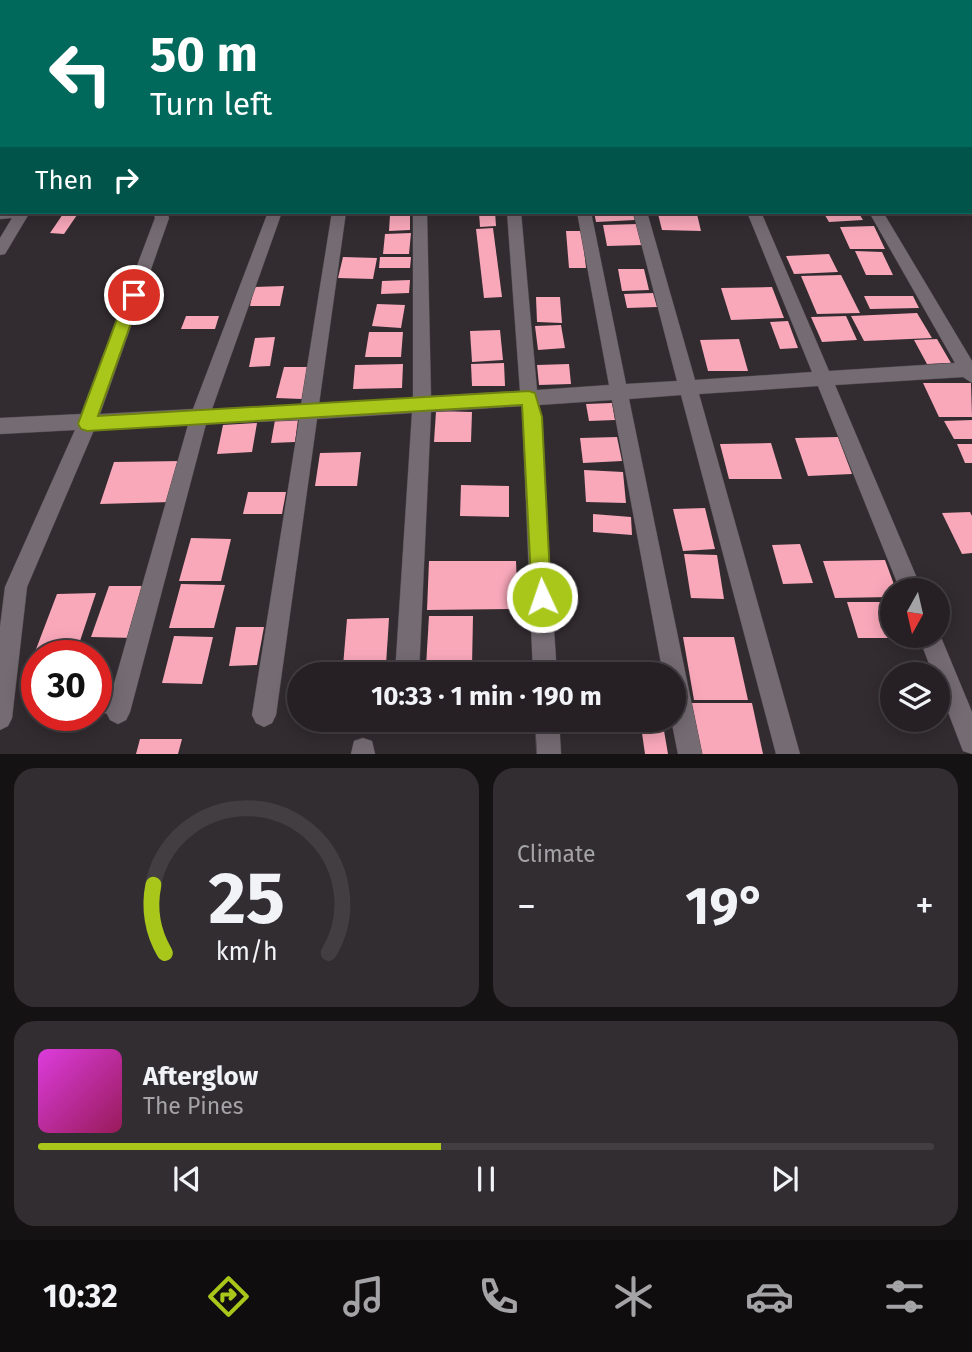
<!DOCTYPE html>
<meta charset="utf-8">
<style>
body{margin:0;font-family:"Fira Sans",sans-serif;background:#322d31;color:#f1f3f6;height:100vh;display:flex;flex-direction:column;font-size:26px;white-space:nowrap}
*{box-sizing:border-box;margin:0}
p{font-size:23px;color:#a4a3a6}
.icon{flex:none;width:38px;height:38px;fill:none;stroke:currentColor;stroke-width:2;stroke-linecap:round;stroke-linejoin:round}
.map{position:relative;height:754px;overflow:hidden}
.side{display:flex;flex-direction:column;gap:14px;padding:14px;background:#151214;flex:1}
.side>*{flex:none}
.top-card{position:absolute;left:0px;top:0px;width:973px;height:214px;box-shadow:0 4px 18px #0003,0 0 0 2px #423e41;background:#00695c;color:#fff;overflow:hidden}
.needle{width:46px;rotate:188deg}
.buttons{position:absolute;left:880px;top:578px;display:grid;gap:14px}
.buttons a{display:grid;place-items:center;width:70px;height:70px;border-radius:50%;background:#262024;box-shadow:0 4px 18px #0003,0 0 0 2px #423e41;font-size:35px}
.speed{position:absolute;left:21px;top:640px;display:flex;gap:14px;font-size:35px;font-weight:700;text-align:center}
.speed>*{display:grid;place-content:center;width:91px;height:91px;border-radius:50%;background:#262024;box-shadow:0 4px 18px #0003,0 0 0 2px #423e41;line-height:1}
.speed .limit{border:10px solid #d22;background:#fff;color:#111}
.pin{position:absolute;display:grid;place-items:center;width:60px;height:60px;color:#fff;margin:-30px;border:4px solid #fff;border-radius:50%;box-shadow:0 2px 7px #0007}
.me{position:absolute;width:77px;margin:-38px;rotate:357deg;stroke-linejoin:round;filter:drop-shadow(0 0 5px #0008)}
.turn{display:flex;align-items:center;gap:24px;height:147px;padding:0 35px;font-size:32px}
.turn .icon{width:91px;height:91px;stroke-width:2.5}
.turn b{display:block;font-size:49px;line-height:60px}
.then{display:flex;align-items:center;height:66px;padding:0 35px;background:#0003;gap:14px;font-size:26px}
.big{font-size:52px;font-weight:700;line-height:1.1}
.side .tile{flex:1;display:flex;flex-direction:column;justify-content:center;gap:10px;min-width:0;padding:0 24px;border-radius:21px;background:#322d31}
.side .dial{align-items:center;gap:0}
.dial svg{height:182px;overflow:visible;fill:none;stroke:#423e41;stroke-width:7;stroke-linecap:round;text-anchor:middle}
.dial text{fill:#f1f3f6;stroke:none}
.song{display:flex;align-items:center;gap:21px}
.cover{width:84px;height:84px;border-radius:10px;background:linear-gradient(135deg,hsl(300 70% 55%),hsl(330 70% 35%))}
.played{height:7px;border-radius:4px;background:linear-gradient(90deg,#a9c71b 45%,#423e41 45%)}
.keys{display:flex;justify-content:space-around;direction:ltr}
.heat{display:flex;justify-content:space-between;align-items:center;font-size:38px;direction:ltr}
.side .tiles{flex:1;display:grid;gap:14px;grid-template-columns:1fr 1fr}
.tile:last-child{grid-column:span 2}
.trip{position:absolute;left:287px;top:662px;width:399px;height:70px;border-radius:35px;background:#262024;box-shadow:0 4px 18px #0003,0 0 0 2px #423e41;font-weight:700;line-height:70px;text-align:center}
.tabs{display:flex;height:112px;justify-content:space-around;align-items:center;background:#0f0d0e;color:#a4a3a6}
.tabs .icon{width:49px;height:49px}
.tabs .on{color:#a9c71b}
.tabs b{font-size:32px;color:#f1f3f6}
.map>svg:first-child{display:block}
</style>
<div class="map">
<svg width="972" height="754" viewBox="0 0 972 754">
<rect width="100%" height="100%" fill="#322b30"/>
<!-- building -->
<g fill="#f9a8ba">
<polygon points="479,212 495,212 496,226 480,227"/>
<polygon points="594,212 633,212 635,220 596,222"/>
<polygon points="823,212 858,212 863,220 829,222"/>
<polygon points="63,214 77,215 64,234 50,233"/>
<polygon points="658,214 697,214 701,231 662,230"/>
<polygon points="390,215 410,215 410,230 389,231"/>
<polygon points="638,224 643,245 607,246 603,225"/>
<polygon points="874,226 885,249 850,249 840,227"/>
<polygon points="493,228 502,297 484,298 476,229"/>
<polygon points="566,231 582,231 586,268 569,268"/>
<polygon points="411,233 409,254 383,254 385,234"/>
<polygon points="855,251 882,252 893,275 866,275"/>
<polygon points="829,254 838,272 794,274 786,256"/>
<polygon points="343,257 377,258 373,279 338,278"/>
<polygon points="380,257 411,257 410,268 379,268"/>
<polygon points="618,269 644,269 649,290 622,291"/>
<polygon points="841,275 860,313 817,314 801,276"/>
<polygon points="410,280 409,293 381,294 382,281"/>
<polygon points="284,286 280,306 250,306 254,287"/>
<polygon points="772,287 784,318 731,320 721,288"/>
<polygon points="653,293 657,307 627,308 624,294"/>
<polygon points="864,296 913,296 919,308 870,309"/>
<polygon points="536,297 560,297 562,323 537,322"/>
<polygon points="377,304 405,305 401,328 372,326"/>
<polygon points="917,313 932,338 864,341 851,316"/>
<polygon points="186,316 219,316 215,329 181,329"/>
<polygon points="846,316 857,340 822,342 811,317"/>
<polygon points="788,321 798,348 780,349 770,322"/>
<polygon points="561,325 565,348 538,350 535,326"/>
<polygon points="500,330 503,360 472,362 470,331"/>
<polygon points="369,332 403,332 401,357 365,357"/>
<polygon points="275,337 270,366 249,367 255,338"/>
<polygon points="739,339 748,371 708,371 700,340"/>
<polygon points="937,339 951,363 927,364 914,340"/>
<polygon points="504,363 505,386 472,386 471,364"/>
<polygon points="403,364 402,388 353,389 355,365"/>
<polygon points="569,364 571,384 539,385 537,365"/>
<polygon points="284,367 308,367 302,399 276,398"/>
<polygon points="923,383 971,383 972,417 939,417"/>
<polygon points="612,403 615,420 589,421 586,404"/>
<polygon points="436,411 472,412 471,442 434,442"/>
<polygon points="298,419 295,442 271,443 275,420"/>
<polygon points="972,420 972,439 954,439 944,421"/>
<polygon points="257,423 252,452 217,454 223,425"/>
<polygon points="617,437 622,461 583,463 580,438"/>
<polygon points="838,437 852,474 808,476 795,438"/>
<polygon points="771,443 782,479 729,479 720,444"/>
<polygon points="957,444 972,444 972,463 965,463"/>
<polygon points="361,452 357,486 315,486 320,453"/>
<polygon points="182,461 171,502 100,504 114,462"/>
<polygon points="584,470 623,472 626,503 586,502"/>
<polygon points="461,485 509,486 509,517 460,516"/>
<polygon points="248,492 286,492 282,514 243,514"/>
<polygon points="705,508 715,549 683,551 673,509"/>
<polygon points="970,512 972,516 972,553 962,554 942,513"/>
<polygon points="593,514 631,517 632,535 593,532"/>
<polygon points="191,538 231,539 221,581 179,581"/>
<polygon points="800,544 813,583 783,584 772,545"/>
<polygon points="684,554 717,555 724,599 691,598"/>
<polygon points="885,560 896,590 892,590 892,597 835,598 823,561"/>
<polygon points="429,561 516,561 518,609 427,610"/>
<polygon points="181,584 225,585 214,628 169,628"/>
<polygon points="109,586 151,586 135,638 91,637"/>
<polygon points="96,593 75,656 37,656 37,665 30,665 57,594"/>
<polygon points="847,602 892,602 892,635 912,635 913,638 858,638"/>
<polygon points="429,616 473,616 472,666 426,666"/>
<polygon points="389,618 386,665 343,666 347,619"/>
<polygon points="236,627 264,627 257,665 229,666"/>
<polygon points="174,636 213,637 202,684 162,683"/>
<polygon points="683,637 734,637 748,700 694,700"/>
<polygon points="116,691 110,713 96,714 96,693"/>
<polygon points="690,703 752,703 763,754 699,754"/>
<polygon points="640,719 662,719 668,754 645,754"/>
<polygon points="140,739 182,739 178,754 136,754"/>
</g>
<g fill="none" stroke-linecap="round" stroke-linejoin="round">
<!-- minor casing -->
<g stroke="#4e484c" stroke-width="1">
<g id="minor">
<polygon points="82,0 92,0 81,2"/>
<polygon points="140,0 150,0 139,2"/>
<polygon points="157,0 203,0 204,2 158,2"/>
<polygon points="232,0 242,0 231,2"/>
<rect x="293" y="0" width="10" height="2"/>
<rect x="349" y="0" width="10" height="2"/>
<rect x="412" y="0" width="10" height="2"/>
<rect x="468" y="0" width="10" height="2"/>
<polygon points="525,0 535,0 524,2"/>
<polygon points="752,0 762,0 763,2 753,2"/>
<polygon points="879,0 890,0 891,2 880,2"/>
<polygon points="952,0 962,0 963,2 953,2"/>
<rect x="971" y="12" width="1" height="7"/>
<rect x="0" y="48" width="2" height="6"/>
<rect x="971" y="49" width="1" height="6"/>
<polygon points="2,111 2,121 0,122 0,112"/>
<rect x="971" y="121" width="1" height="8"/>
<polygon points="971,202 972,202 972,213 968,212 971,212"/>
<polygon points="0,209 2,212 30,212 5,254 0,255 0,238 12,218 0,219"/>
<polygon points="153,212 167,212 169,218 100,414 193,409 268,212 282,212 212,409 301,405 332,212 346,212 319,404 413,398 413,212 427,212 431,396 520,391 507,212 521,212 537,390 609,385 577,212 591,212 626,384 677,381 633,212 647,212 695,380 812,372 747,212 761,212 829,371 955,363 869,212 883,212 972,361 972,383 963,377 835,385 922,590 900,590 818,386 699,394 800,754 776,754 681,395 629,399 702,754 678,754 671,719 674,719 674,674 663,674 612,400 539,405 557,674 533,674 522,406 431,412 419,674 395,674 412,413 317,419 276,715 272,723 264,727 256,723 252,715 299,420 206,424 130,712 126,720 118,724 110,720 106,712 188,425 94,430 27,587 12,718 8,726 0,730 0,627 5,587 75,430 0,434 0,418 81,414 155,218"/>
<polygon points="938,630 972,712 972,754 963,751 938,686 938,674 933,674 918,635 938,635"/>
<polygon points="535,719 559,719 561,754 537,754"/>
<polygon points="363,738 372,741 375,754 351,754 354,741"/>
</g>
</g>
<!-- minor -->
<use href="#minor" fill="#756c73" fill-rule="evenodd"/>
</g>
<!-- route -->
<polygon fill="#a9c71b" stroke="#6e8112" stroke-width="2" points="134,290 141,295 98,416 529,391 535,393 542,417 551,597 549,604 542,606 535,604 532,597 522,405 87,431 81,429 78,424 126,295"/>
</svg>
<div class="buttons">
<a><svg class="needle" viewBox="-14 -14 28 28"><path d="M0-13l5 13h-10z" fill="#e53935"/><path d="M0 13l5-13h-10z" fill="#a4a3a6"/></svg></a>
<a><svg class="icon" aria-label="layers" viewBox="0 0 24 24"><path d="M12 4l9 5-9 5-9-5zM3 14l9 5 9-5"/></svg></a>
</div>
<div class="speed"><div class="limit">30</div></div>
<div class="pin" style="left:134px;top:295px;background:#d93025"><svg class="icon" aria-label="arrive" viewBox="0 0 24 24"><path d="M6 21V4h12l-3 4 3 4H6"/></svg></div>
<svg class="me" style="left:542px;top:597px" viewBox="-20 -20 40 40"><circle r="17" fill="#a9c71b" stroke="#fff" stroke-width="3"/><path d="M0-11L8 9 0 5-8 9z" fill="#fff"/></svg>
<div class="trip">10:33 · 1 min · 190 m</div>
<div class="top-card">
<div class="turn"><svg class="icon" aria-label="left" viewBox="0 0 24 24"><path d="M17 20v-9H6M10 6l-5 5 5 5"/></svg><div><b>50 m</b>Turn left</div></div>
<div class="then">Then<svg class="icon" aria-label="right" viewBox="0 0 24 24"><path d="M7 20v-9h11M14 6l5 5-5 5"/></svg></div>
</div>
</div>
<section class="side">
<div class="tiles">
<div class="tile dial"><svg viewBox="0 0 100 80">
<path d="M14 69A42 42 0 1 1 86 69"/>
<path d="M14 69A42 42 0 0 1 9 39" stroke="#a9c71b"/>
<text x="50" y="56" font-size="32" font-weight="700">25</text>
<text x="50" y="72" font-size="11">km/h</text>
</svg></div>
<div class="tile"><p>Climate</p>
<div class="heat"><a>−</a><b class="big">19°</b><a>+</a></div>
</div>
<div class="tile">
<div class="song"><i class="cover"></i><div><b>Afterglow</b><p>The Pines</p></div></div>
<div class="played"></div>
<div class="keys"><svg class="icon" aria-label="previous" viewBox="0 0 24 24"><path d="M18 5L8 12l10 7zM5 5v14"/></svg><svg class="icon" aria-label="pause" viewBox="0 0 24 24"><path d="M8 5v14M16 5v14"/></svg><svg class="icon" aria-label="next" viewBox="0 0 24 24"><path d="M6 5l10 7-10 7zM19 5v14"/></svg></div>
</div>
</div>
</section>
<nav class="tabs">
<b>10:32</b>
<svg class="icon on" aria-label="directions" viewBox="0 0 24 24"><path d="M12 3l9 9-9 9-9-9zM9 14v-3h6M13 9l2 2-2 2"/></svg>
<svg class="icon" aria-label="music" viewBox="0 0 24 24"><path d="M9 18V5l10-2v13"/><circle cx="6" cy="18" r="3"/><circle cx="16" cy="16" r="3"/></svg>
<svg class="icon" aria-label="phone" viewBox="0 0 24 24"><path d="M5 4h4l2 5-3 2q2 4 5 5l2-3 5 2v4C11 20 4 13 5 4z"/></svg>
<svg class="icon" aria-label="climate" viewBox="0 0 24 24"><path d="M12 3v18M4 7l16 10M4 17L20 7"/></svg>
<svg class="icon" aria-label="car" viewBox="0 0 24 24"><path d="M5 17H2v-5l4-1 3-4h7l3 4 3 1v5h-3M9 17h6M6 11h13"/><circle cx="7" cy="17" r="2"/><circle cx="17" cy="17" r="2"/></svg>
<svg class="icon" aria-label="filters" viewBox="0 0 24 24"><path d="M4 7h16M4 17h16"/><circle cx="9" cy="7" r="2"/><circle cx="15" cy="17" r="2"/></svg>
</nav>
